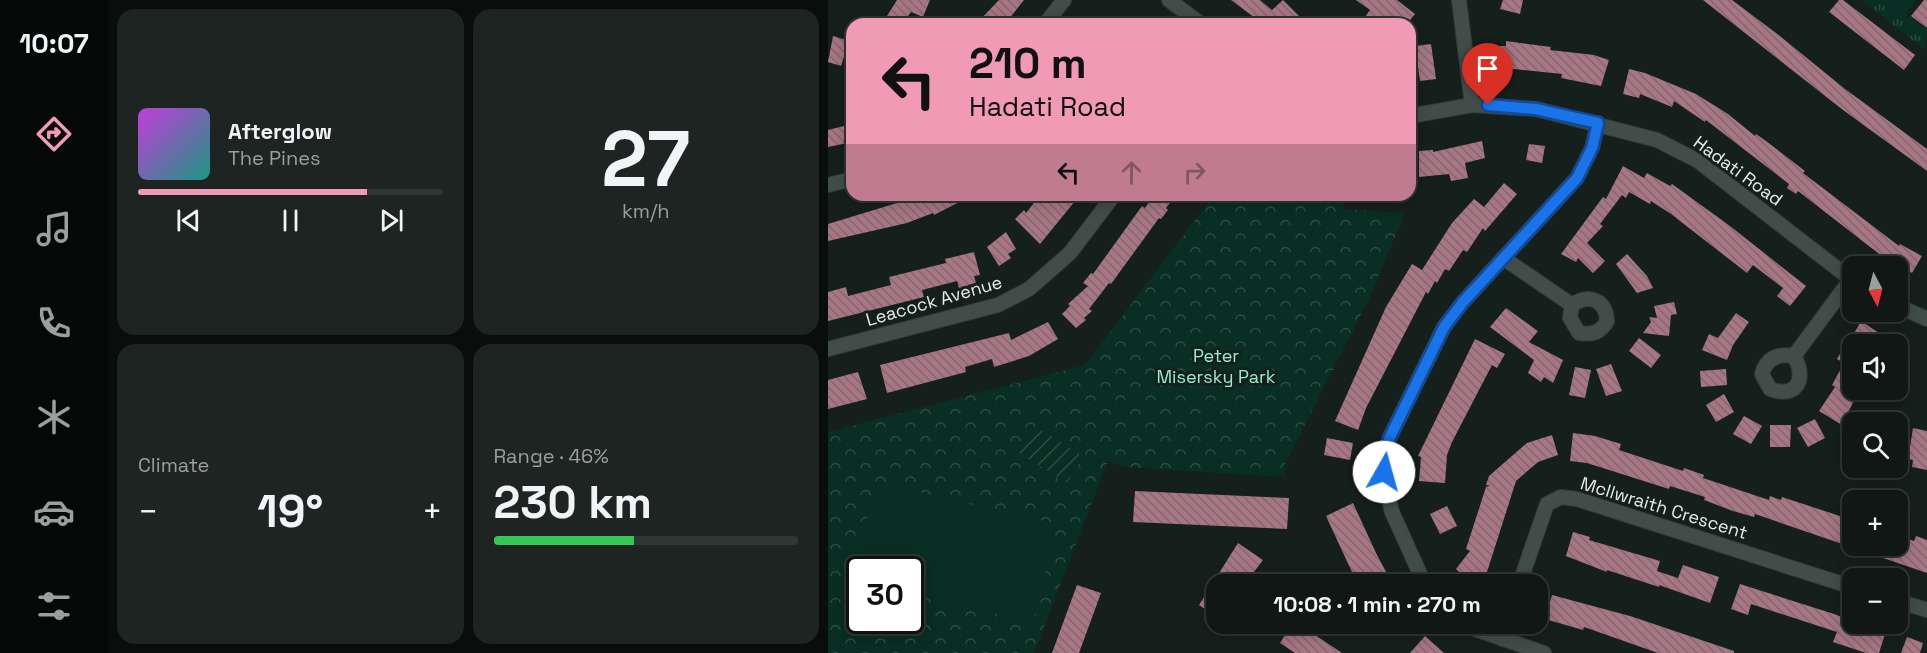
<!DOCTYPE html>
<meta charset="utf-8">
<style>
body{margin:0;font-family:"Space Grotesk",sans-serif;background:#1e2422;color:#f1f3f6;height:100vh;display:flex;flex-direction:column;font-size:22px;white-space:nowrap}
*{box-sizing:border-box;margin:0}
p{font-size:20px;color:#9c9fa0}
.icon{flex:none;width:33px;height:33px;fill:none;stroke:currentColor;stroke-width:2;stroke-linecap:round;stroke-linejoin:round}
.map{position:relative;flex:1;overflow:hidden}
.drawer{display:flex;flex-direction:column;gap:9px;padding:9px;background:#090d0b;width:720px}
.drawer>*{flex:none}
.guide{position:absolute;left:18px;top:18px;width:570px;height:183px;border-radius:18px;box-shadow:0 3px 15px #0003,0 0 0 2px #303634;background:#f09ab5;color:#111;overflow:hidden}
.needle{width:39px;rotate:173deg}
.tools{position:absolute;left:1014px;top:256px;display:grid;gap:12px}
.tools a{display:grid;place-items:center;width:66px;height:66px;border-radius:12px;background:#101714;box-shadow:0 3px 15px #0003,0 0 0 2px #303634;font-size:30px}
.speed{position:absolute;left:18px;top:556px;display:flex;gap:12px;font-size:30px;font-weight:700;text-align:center}
.speed>*{display:grid;place-content:center;width:78px;height:78px;border-radius:50%;background:#101714;box-shadow:0 3px 15px #0003,0 0 0 2px #303634;line-height:1}
.speed .limit{border:3px solid #111;border-radius:9px;background:#fff;color:#111}
.pin{position:absolute;display:grid;place-items:center;width:51px;height:51px;color:#fff;margin:-62px -26px;border-radius:50% 50% 50% 0;rotate:-45deg;box-shadow:0 0 6px #0007}
.pin .icon{rotate:45deg}
.me{position:absolute;width:66px;margin:-33px;rotate:7deg;stroke-linejoin:round;filter:drop-shadow(0 0 4px #0008)}
.turn{display:flex;align-items:center;gap:21px;height:126px;padding:0 24px;font-size:27px}
.turn .icon{width:78px;height:78px;stroke-width:2.5}
.turn b{display:block;font-size:42px;line-height:51px}
.lanes{display:flex;align-items:center;height:57px;padding:0 24px;background:#0003;justify-content:center;gap:30px;direction:ltr}
.lanes .off{opacity:.35}
.big{font-size:45px;font-weight:600;line-height:1.1}
.drawer .widget{flex:1;display:flex;flex-direction:column;justify-content:center;gap:9px;min-width:0;padding:0 21px;border-radius:18px;background:#1e2422}
.drawer .dial{align-items:center;gap:0}
.dial b{font-size:78px;line-height:1}
.song{display:flex;align-items:center;gap:18px}
.cover{width:72px;height:72px;border-radius:9px;background:linear-gradient(135deg,hsl(290 70% 55%),hsl(170 70% 35%))}
.played{height:6px;border-radius:3px;background:linear-gradient(90deg,#f09ab5 75%,#303634 75%)}
.keys{display:flex;justify-content:space-around;direction:ltr}
.heat{display:flex;justify-content:space-between;align-items:center;font-size:33px;direction:ltr}
.charge{height:9px;border-radius:4px;background:linear-gradient(90deg,#34c759 46%,#303634 0)}
.drawer .tiles{flex:1;display:grid;gap:9px;grid-template-columns:repeat(2,1fr)}
.trip{position:absolute;left:378px;top:574px;width:342px;height:60px;border-radius:18px;background:#101714;box-shadow:0 3px 15px #0003,0 0 0 2px #303634;font-weight:600;line-height:60px;text-align:center}
main{display:flex;flex:1;min-height:0}
.tabs{display:flex;flex-direction:column;width:108px;justify-content:space-around;align-items:center;background:#060908;color:#9c9fa0}
.tabs .icon{width:42px;height:42px}
.tabs .selected{color:#f09ab5}
.tabs b{font-size:27px;color:#f1f3f6}
.map>svg:first-child{display:block}
</style>
<main>
<nav class="tabs">
<b>10:07</b>
<svg class="icon selected" aria-label="directions" viewBox="0 0 24 24"><path d="M12 3l9 9-9 9-9-9zM9 14v-3h6M13 9l2 2-2 2"/></svg>
<svg class="icon" aria-label="music" viewBox="0 0 24 24"><path d="M9 18V5l10-2v13"/><circle cx="6" cy="18" r="3"/><circle cx="16" cy="16" r="3"/></svg>
<svg class="icon" aria-label="phone" viewBox="0 0 24 24"><path d="M5 4h4l2 5-3 2q2 4 5 5l2-3 5 2v4C11 20 4 13 5 4z"/></svg>
<svg class="icon" aria-label="climate" viewBox="0 0 24 24"><path d="M12 3v18M4 7l16 10M4 17L20 7"/></svg>
<svg class="icon" aria-label="car" viewBox="0 0 24 24"><path d="M5 17H2v-5l4-1 3-4h7l3 4 3 1v5h-3M9 17h6M6 11h13"/><circle cx="7" cy="17" r="2"/><circle cx="17" cy="17" r="2"/></svg>
<svg class="icon" aria-label="filters" viewBox="0 0 24 24"><path d="M4 7h16M4 17h16"/><circle cx="9" cy="7" r="2"/><circle cx="15" cy="17" r="2"/></svg>
</nav>
<section class="drawer">
<div class="tiles">
<div class="widget">
<div class="song"><i class="cover"></i><div><b>Afterglow</b><p>The Pines</p></div></div>
<div class="played"></div>
<div class="keys"><svg class="icon" aria-label="previous" viewBox="0 0 24 24"><path d="M18 5L8 12l10 7zM5 5v14"/></svg><svg class="icon" aria-label="pause" viewBox="0 0 24 24"><path d="M8 5v14M16 5v14"/></svg><svg class="icon" aria-label="next" viewBox="0 0 24 24"><path d="M6 5l10 7-10 7zM19 5v14"/></svg></div>
</div>
<div class="widget dial"><b>27</b><p>km/h</p></div>
<div class="widget"><p>Climate</p>
<div class="heat"><a>−</a><b class="big">19°</b><a>+</a></div>
</div>
<div class="widget"><p>Range · 46%</p><b class="big">230 km</b><div class="charge"></div></div>
</div>
</section>
<div class="map">
<svg width="1099" height="653" viewBox="0 0 1099 653">
<defs>
<pattern id="grass-tufts" width="24" height="20" patternUnits="userSpaceOnUse" patternTransform="scale(1.5)"><rect width="24" height="20" fill="#092e23"/><path d="M3 7l-1-3M5 7V3M7 7l1-3M15 17l-1-3M17 17v-4M19 17l1-3" fill="none" stroke="#2d4d43"/></pattern>
<pattern id="park-crowns" width="20" height="18" patternUnits="userSpaceOnUse" patternTransform="scale(1.5)"><rect width="20" height="18" fill="#092e23"/><path d="M2 6a3 3 0 1 1 6 0M12 15a3 3 0 1 1 6 0" fill="none" stroke="#2d4d43"/></pattern>
<pattern id="garden-furrows" width="10" height="10" patternUnits="userSpaceOnUse" patternTransform="scale(1.5)"><rect width="10" height="10" fill="#092e23"/><path d="M-1 1l2-2M0 10L10 0M9 11l2-2" fill="none" stroke="#2d4d43"/></pattern>
<pattern id="building-back-hatch" width="6" height="6" patternUnits="userSpaceOnUse" patternTransform="scale(1.5)"><rect width="6" height="6" fill="#a77685"/><path d="M-1 5l2 2M0 0l6 6M5-1l2 2" fill="none" stroke="#85666f"/></pattern>
</defs>
<rect width="100%" height="100%" fill="#151f1b"/>
<!-- grass -->
<polygon fill="url(#grass-tufts)" points="1033,0 1088,0 1078,13 1099,30 1097,50"/>
<!-- park -->
<path fill="url(#park-crowns)" fill-rule="evenodd" d="M386,195H517L516,209L577,213L541,299L457,464V477L298,467L280,461L206,653H0V432L257,365ZM32,570H82V621H32Z"/>
<!-- garden -->
<polygon fill="url(#garden-furrows)" points="207,426 255,456 239,483 190,452"/>
<!-- pitch -->
<polygon fill="#092e23" points="48,482 228,524 205,622 83,594 82,570 32,570 31,582 25,581"/>
<!-- building -->
<g fill="url(#building-back-hatch)">
<polygon points="69,0 102,0 95,17 83,12 74,24 54,24"/>
<polygon points="171,0 196,0 177,24 148,24"/>
<polygon points="403,0 432,0 444,10 455,0 472,17 467,24 435,24"/>
<polygon points="528,0 569,0 587,14 579,24 532,24 542,10"/>
<polygon points="675,0 695,0 692,14 672,9"/>
<polygon points="875,0 904,0 948,33 1017,89 1099,149 1099,171 1015,110"/>
<polygon points="1011,0 1015,0 1087,55 1076,70 1001,12"/>
<polygon points="1096,0 1099,0 1099,28 1083,16"/>
<polygon points="5,36 21,41 13,66 0,62"/>
<polygon points="678,41 723,47 722,50 766,55 781,60 773,86 733,78 734,74 676,68 677,59 670,59 671,46 678,46"/>
<polygon points="603,44 608,79 592,81 587,46"/>
<polygon points="801,69 817,73 868,94 900,114 927,136 928,134 938,141 977,171 975,173 1071,246 1072,244 1094,256 1084,273 1059,260 970,191 968,194 959,188 961,184 878,120 877,122 846,101 844,107 812,94 811,98 795,94"/>
<polygon points="24,124 24,142 0,147 0,130"/>
<polygon points="654,141 657,158 637,163 640,178 623,181 621,174 591,177 591,151 605,150 605,152"/>
<polygon points="701,144 717,146 714,163 698,160"/>
<polygon points="795,166 816,178 819,173 842,186 844,184 902,226 978,286 962,306 949,296 955,288 925,265 919,273 843,214 823,201 822,204 801,192 798,198 794,195 772,224 775,226 759,243 777,261 765,273 750,258 748,262 733,254 775,197 778,199"/>
<polygon points="676,183 689,194 657,231 655,228 639,252 635,250 621,271 617,269 609,283 607,281 600,294 598,292 538,408 530,430 507,421 558,307 584,264 594,270 624,223 646,199 656,207"/>
<polygon points="95,195 145,195 106,215 105,213 79,223 0,241 0,224"/>
<polygon points="212,195 252,195 212,244 187,219 196,210 198,213"/>
<polygon points="326,195 348,195 338,208 340,210 333,219 331,218 283,284 281,283 261,309 264,311 256,318 258,320 248,328 234,314 242,306 240,304 260,286 255,283 263,273 265,274 314,206 317,208"/>
<polygon points="178,232 188,249 180,254 183,258 171,266 159,247"/>
<polygon points="146,252 152,275 146,276 148,283 131,288 129,281 94,290 96,297 0,321 0,292 18,287 20,296 63,285 61,277 118,263 117,259"/>
<polygon points="799,254 819,276 825,288 809,293 788,264"/>
<polygon points="846,302 849,314 843,315 841,336 815,333 823,322 821,317 829,318 826,306"/>
<polygon points="678,308 710,331 701,342 735,360 725,383 716,377 713,382 700,373 706,360 662,327"/>
<polygon points="908,313 921,322 905,345 899,360 874,350 881,334 890,338"/>
<polygon points="1033,321 1054,335 1048,345 1039,345 1024,337"/>
<polygon points="220,322 230,339 201,356 166,367 164,359 137,367 138,372 59,393 52,365 181,333 183,340"/>
<polygon points="811,338 833,355 823,368 801,351"/>
<polygon points="647,339 677,354 669,368 664,365 624,442 619,455 617,483 591,481 593,457 590,456"/>
<polygon points="1017,345 1023,348 1024,346 1024,390 1031,390 1014,425 991,411 1007,387 1004,385 1016,363 1009,359"/>
<polygon points="783,364 794,391 778,396 768,369"/>
<polygon points="747,367 763,370 757,398 741,395"/>
<polygon points="898,369 899,385 873,387 872,371"/>
<polygon points="30,372 39,399 0,409 0,380"/>
<polygon points="896,394 906,412 888,422 878,405"/>
<polygon points="916,416 934,426 923,444 905,434"/>
<polygon points="987,419 997,438 980,447 969,428"/>
<polygon points="942,425 963,425 962,447 942,447"/>
<polygon points="1085,428 1099,431 1099,470 1084,467 1085,460 1080,459"/>
<polygon points="745,433 767,436 793,444 791,450 855,471 856,468 876,475 875,478 941,500 942,496 953,500 954,497 1024,520 1024,546 1070,546 1070,536 1086,541 1088,536 1099,540 1099,573 927,514 926,517 905,511 876,500 877,497 842,486 841,489 759,463 742,461"/>
<polygon points="724,435 730,455 710,462 688,481 659,572 649,585 645,585 628,569 642,551 638,549 658,487 662,485 658,485 661,476 699,443"/>
<polygon points="499,438 525,443 522,460 496,455"/>
<polygon points="307,491 461,498 459,529 305,522"/>
<polygon points="525,503 548,553 565,585 530,585 498,516"/>
<polygon points="619,506 629,526 612,534 602,514"/>
<polygon points="745,532 762,537 761,540 832,561 829,571 850,578 855,565 891,577 882,603 831,585 831,587 779,570 779,572 738,556"/>
<polygon points="410,543 435,560 416,585 388,585 388,617 371,605"/>
<polygon points="912,584 1006,614 1024,621 1024,624 1037,624 1058,631 1051,653 1038,653 1005,642 1009,632 923,604 920,615 903,609"/>
<polygon points="249,585 273,593 251,653 224,653"/>
<polygon points="724,595 802,616 906,651 906,653 830,653 756,627 755,630 717,619"/>
<polygon points="464,624 494,624 487,635 514,653 467,653 452,643"/>
<polygon points="597,636 616,653 582,653"/>
<polygon points="1079,637 1095,643 1092,653 1073,653"/>
</g>
<g fill="none" stroke-linecap="round" stroke-linejoin="round">
<!-- minor casing -->
<g stroke="#343b38" stroke-width="16">
<g id="minor">
<polyline points="341,0 373,24"/>
<polyline points="631,0 644,105"/>
<polyline points="217,24 236,0"/>
<polyline points="582,116 644,105 708,109 829,140 870,161 1024,280"/>
<polyline points="0,185 24,179"/>
<path d="M675,258L744,305L742,318L751,333C765,335 772,333 779,321C778,300 761,293 744,305"/>
<polyline points="1070,306 1099,319"/>
<polyline points="0,349 170,305 201,289 242,253 286,195"/>
<path d="M966,356C979,379 969,399 942,389L934,374C938,358 950,353 966,356L1023,279"/>
<polyline points="597,585 564,512 558,487 556,472 561,439 616,327 635,302 749,178 764,148 770,123"/>
<polyline points="691,585 719,504 733,497 749,499 1024,587"/>
<polyline points="1070,601 1099,610"/>
<polyline points="632,624 716,653"/>
<polyline points="674,639 678,624"/>
</g>
</g>
<!-- minor -->
<use href="#minor" stroke="#414d48" stroke-width="14"/>
</g>
<g fill="none" stroke-linecap="round" stroke-linejoin="round">
<!-- route casing -->
<g stroke="#114b97" stroke-width="15">
<polyline id="route" points="556,472 561,439 616,327 635,302 749,178 764,148 770,123 708,109 660,105"/>
</g>
<!-- route -->
<use href="#route" stroke="#1a73e8" stroke-width="10"/>
</g>
<g text-anchor="middle" stroke-width="6" stroke-linejoin="round" paint-order="stroke">
<!-- street labels -->
<g font-size="18" fill="#e6edea" stroke="#151f1b">
<text transform="translate(910 171) rotate(36)" y="6">Hadati Road</text>
<text transform="translate(106 301) rotate(-16)" y="6">Leacock Avenue</text>
<text transform="translate(836 508) rotate(17)" y="6">McIlwraith Crescent</text>
</g>
<!-- park labels -->
<g font-size="18" fill="#99edce" stroke="#151f1b">
<text x="388" y="362">Peter<tspan x="388" dy="21">Misersky Park</tspan></text>
</g>
</g>
</svg>
<div class="tools">
<a><svg class="needle" viewBox="-14 -14 28 28"><path d="M0-13l5 13h-10z" fill="#e53935"/><path d="M0 13l5-13h-10z" fill="#9c9fa0"/></svg></a>
<a><svg class="icon" aria-label="sound" viewBox="0 0 24 24"><path d="M4 9h4l5-4v14l-5-4H4zM17 9q2 3 0 6"/></svg></a>
<a><svg class="icon" aria-label="search" viewBox="0 0 24 24"><circle cx="10" cy="10" r="6"/><path d="M15 15l6 6"/></svg></a>
<a>+</a>
<a>−</a>
</div>
<div class="speed"><div class="limit">30</div></div>
<div class="pin" style="left:660px;top:105px;background:#d93025"><svg class="icon" aria-label="arrive" viewBox="0 0 24 24"><path d="M6 21V4h12l-3 4 3 4H6"/></svg></div>
<svg class="me" style="left:556px;top:472px" viewBox="-20 -20 40 40"><circle r="19" fill="#fff"/><path d="M0-13L10 11 0 6-10 11z" fill="#1a73e8"/></svg>
<div class="trip">10:08 · 1 min · 270 m</div>
<div class="guide">
<div class="turn"><svg class="icon" aria-label="left" viewBox="0 0 24 24"><path d="M17 20v-9H6M10 6l-5 5 5 5"/></svg><div><b>210 m</b>Hadati Road</div></div>
<div class="lanes"><svg class="icon" aria-label="left" viewBox="0 0 24 24"><path d="M17 20v-9H6M10 6l-5 5 5 5"/></svg><svg class="icon off" aria-label="ahead" viewBox="0 0 24 24"><path d="M12 20V5M6 11l6-6 6 6"/></svg><svg class="icon off" aria-label="right" viewBox="0 0 24 24"><path d="M7 20v-9h11M14 6l5 5-5 5"/></svg></div>
</div>
</div>
</main>
